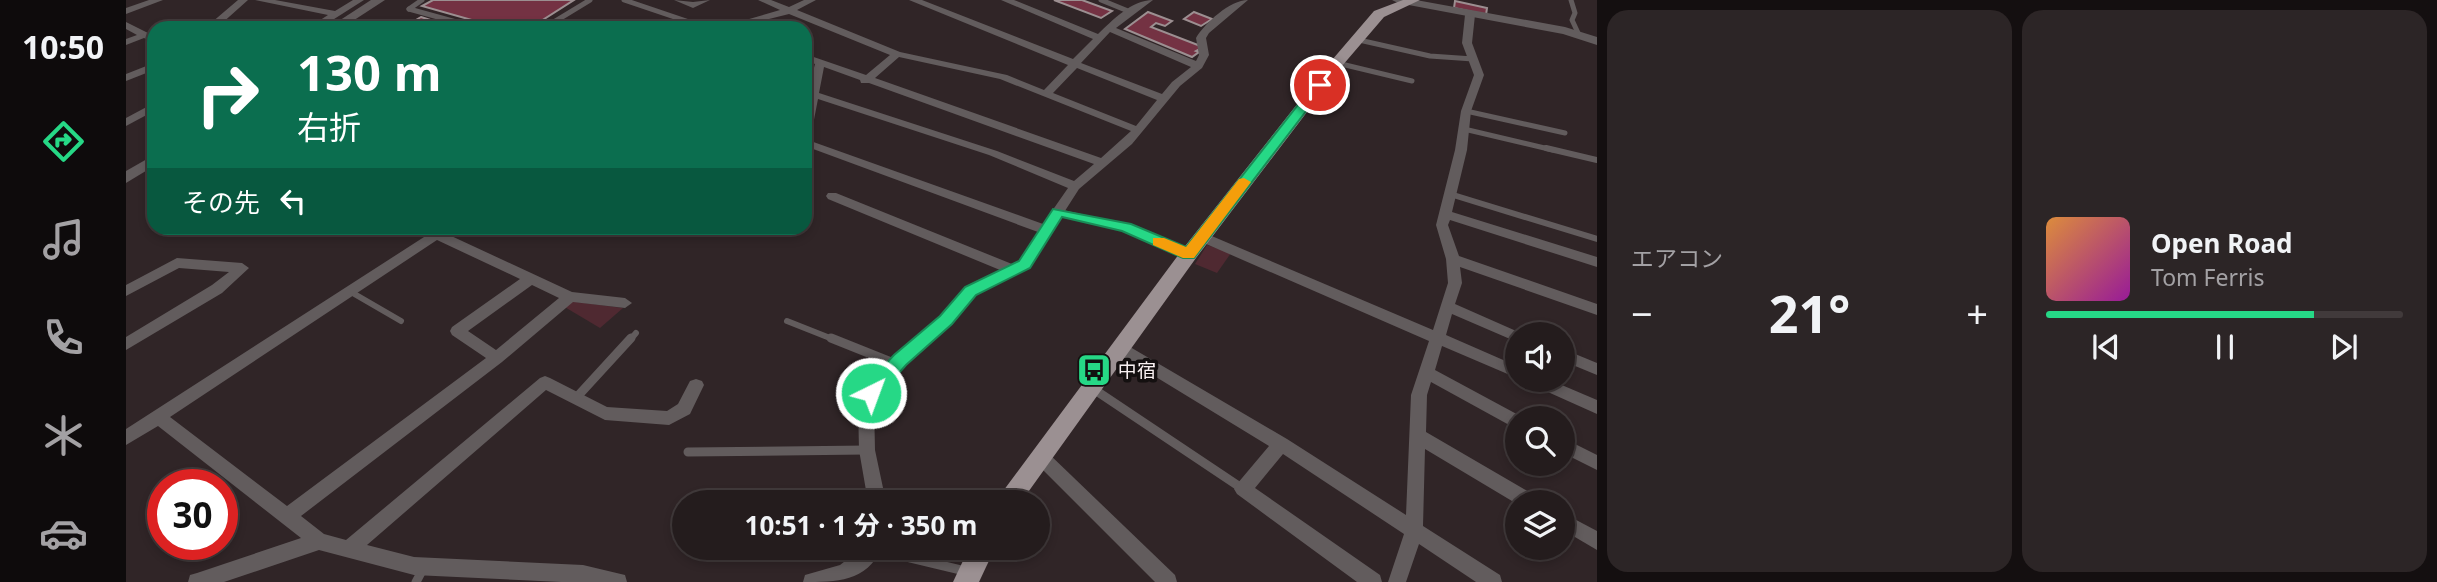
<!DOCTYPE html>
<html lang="ja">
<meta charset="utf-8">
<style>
body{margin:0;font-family:"Noto Sans","Noto Sans JP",sans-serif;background:#2c2526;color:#f1f3f6;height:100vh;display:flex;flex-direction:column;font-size:26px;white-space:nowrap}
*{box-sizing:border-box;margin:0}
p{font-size:23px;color:#a3a1a4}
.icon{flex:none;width:38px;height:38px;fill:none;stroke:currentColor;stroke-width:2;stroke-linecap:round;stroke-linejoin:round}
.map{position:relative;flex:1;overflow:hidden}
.details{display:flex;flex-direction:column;gap:10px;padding:10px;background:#140f10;width:840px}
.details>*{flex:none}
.top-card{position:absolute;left:21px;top:21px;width:665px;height:214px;border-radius:21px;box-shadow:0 4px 10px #0003,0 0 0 2px #413a3b;background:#0b6e4f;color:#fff;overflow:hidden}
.tools{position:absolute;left:1379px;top:322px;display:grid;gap:14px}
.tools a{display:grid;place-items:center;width:70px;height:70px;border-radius:50%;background:#241c1d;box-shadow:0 4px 10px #0003,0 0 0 2px #413a3b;font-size:35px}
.speed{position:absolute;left:21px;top:469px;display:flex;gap:14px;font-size:35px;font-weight:700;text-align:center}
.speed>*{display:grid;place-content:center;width:91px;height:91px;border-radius:50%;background:#241c1d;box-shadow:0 4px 10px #0003,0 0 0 2px #413a3b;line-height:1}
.speed .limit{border:10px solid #d22;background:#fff;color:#111}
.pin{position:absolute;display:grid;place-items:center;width:60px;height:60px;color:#fff;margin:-30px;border:4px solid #fff;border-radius:50%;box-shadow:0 2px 7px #0007}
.me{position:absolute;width:77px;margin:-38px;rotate:42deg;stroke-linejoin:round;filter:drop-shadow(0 0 5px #0008)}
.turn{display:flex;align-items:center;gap:24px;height:147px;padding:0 35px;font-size:32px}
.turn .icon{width:91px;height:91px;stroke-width:2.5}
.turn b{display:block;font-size:49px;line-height:60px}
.then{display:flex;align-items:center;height:66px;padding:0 35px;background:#0003;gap:14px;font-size:26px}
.big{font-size:52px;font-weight:700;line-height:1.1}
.details .widget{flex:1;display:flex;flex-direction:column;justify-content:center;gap:10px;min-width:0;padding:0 24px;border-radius:21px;background:#2c2526}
.song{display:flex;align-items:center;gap:21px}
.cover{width:84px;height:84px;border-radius:10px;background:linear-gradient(135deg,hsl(30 70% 55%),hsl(300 70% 35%))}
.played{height:7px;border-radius:4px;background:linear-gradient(90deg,#26d886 75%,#413a3b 75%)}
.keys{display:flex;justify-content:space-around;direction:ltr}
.heat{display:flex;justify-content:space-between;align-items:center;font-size:38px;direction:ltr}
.details .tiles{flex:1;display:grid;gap:10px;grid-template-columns:repeat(2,1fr)}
.trip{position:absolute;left:546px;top:490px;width:378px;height:70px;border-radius:35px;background:#241c1d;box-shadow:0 4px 10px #0003,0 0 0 2px #413a3b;font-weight:700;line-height:70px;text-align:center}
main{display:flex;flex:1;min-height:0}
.dock{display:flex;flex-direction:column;width:126px;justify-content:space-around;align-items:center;background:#0e0b0c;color:#a3a1a4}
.dock .icon{width:49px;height:49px}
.dock .selected{color:#26d886}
.dock b{font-size:32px;color:#f1f3f6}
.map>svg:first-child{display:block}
</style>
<main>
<nav class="dock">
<b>10:50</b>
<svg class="icon selected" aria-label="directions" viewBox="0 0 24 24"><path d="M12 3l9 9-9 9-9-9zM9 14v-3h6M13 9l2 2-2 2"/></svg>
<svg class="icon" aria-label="music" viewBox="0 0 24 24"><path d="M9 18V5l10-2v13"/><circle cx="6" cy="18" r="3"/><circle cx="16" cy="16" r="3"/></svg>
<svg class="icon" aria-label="phone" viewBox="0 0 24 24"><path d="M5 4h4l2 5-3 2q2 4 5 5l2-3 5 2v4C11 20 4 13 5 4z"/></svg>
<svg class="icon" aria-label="climate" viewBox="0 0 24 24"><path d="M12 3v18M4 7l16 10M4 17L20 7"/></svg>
<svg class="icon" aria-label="car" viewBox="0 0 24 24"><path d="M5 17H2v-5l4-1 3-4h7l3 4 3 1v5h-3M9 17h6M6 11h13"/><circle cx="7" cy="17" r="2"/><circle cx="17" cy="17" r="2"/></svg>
</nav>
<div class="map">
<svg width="1471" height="582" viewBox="0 0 1471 582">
<rect width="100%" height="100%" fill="#302527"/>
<!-- green -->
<g fill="#4f2931">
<polygon points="1081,245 1105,253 1091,273 1069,264"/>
<polygon points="443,301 497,308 474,328 437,306"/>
</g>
<!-- building -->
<g fill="#743243" stroke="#9c8f91" stroke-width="2">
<polygon points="307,0 448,0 404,28 374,28 296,6"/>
<polygon points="928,0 956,0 986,11 975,18"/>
<polygon points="1329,1 1361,8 1360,15 1328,8"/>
<polygon points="1022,12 1046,21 1039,26 1030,23 1025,27 1077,47 1070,51 1073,52 1066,57 999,29"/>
<polygon points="1068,12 1086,19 1075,26 1058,19"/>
<polygon points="295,17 320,25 330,25 329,28 278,27"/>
</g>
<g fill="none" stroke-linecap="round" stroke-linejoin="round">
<!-- service-far2 -->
<g stroke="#625c5d" stroke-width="5">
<polyline points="498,0 581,28"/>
<polyline points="975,0 1002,11"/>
<polyline points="1445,0 1449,13 1446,20 1453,35"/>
<polyline points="283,9 352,28"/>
<polyline points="283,9 296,0"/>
<polyline points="418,28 464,0"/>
<polyline points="1233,40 1304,56 1347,59"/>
<polyline points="1211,63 1286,81"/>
<polyline points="1340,111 1439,133"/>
<polyline points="1338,129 1427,150"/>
</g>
<!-- service-far1 -->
<g stroke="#625c5d" stroke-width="6">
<polyline points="1420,148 1471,160"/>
<polyline points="1324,194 1471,239"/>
<polyline points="932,212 1000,227 1063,254"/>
<polyline points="170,228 234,233 239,228"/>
<polyline points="225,292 275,321"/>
<polyline points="661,321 709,340"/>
<polyline points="504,340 510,333"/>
</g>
<!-- service -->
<g stroke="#625c5d" stroke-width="9">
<polyline points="705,338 770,364"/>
<polyline points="966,388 1117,489"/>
<polyline points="450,398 505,338"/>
<polyline points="562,452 740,450"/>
<polyline points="747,549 839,571"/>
<polyline points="290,582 298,567"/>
</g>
<!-- minor -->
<g fill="#625c5d" fill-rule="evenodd">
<polygon points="23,0 37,0 0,14 0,8"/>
<polygon points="112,0 122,0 94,25 96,28 86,28 83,25 85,23"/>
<polygon points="129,0 149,0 209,11 227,0 238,0 194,28 182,28 202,15"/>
<polygon points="548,0 567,2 584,0 567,8"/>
<path d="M632,0H645L663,7L678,0H690L671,10L774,52L881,75L918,90L942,65L783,0H796L947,59L967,39L875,0H888L972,34C986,21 1005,0 1027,0L990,28L1070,61L1073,55L1070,38C1079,23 1104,0 1122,0L1083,33L1080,38L1083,55L1076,68L1054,86L1006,144L953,189L903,267L849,295L825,324L779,364L751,397L748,404L749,450L760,502H742L733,450L732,404L739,389L769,356L815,316L839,287L874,270L702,199L700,196L702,193H710L886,264L893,261L912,232L679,146V139L917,224L942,188L863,155L692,99L685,135L679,138L681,94L689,64L679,60V54L740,75L764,55L663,14L608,28H592L654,10ZM984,32L1065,67L1046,82L1036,94L955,63ZM773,57L874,79L1005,131L975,158L749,78ZM698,67L734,80L735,83H743L968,164L948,181L871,151L693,93ZM951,68L1031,100L1010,126L927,93Z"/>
<polygon points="1344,12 1349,15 1346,43 1358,75 1345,111 1341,150 1326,212 1471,257 1471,267 1324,220 1322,225 1333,256 1471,304 1471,315 1334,267 1336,283 1329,304 1397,334 1391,334 1391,342 1326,314 1320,335 1391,366 1391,378 1316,346 1309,370 1398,418 1391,418 1391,428 1385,426 1305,382 1301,395 1300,432 1410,496 1413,502 1391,504 1299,449 1297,526 1374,575 1376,582 1350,582 1293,544 1280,582 1262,582 1278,534 1157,454 1129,488 1254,575 1256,582 1231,582 1111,494 1108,489 1111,484 1143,446 989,352 987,348 989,344 999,344 1161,439 1280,515 1285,395 1303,341 1071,240 1069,237 1076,233 1081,234 1307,330 1322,283 1320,259 1310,225 1329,150 1335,111 1348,75 1336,43 1339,15"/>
<polygon points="0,22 28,36 28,43 18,38 0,45 0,39 11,35 0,29"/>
<polygon points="511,22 525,26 527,28 502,28"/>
<polygon points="28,63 28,70 0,81 0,74"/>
<polygon points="28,103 28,111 0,126 0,118"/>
<path d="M312,228H327L321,234L446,292L499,298L506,303L499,308L447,302L376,362L175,516L198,534L220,540L414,378L419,376L424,378L481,407L541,411L552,404L564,381L570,379L576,381L578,385L564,414L543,425L479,420L420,390L241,545L288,557L457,565L499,575L501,582H435L288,575L193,550L98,582H62L64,575L71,573L175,538L32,426L0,445V429ZM311,240L394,279L326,327L324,331L326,335L360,358L161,506L44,417ZM406,285L433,298L370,350L342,331Z"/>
<polygon points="51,258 116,263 123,268 96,293 0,350 0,337 86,285 103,272 53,268 0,296 0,285"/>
<polygon points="1437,349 1471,363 1471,375 1437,361"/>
<polygon points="1401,380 1424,380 1471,400 1471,414 1404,384"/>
<polygon points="1437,438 1471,455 1471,470 1437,453"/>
<polygon points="915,450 921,452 1049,575 1051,582 1029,582 909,462 907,457 909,452"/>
<polygon points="1437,513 1471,531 1471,550 1437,530"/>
<path d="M736,548H756C740,582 711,582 677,582L679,575L714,565Z"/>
</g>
<!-- tertiary -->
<g fill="#625c5d" fill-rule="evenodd">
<polygon points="245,0 259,0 216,28 202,28"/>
<polygon points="1266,0 1290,0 1439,27 1471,37 1471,45 1437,34 1272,3"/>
<polygon points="28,155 28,166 0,183 0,171"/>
</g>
<!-- primary -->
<g fill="#9b9092" fill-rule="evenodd">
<polygon points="1277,0 1294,0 1258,17 1216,66 1070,258 895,502 869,502 1056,250 1206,60 1248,11"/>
<polygon points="843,548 869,548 853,582 827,582"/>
</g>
</g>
<!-- route -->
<polygon fill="#26d886" stroke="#198c57" stroke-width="2" points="1190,82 1200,85 1068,258 1057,258 996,231 936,217 904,268 850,295 826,324 780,365 751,398 738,398 736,393 738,387 768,355 814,316 839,287 893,261 927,209 1005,224 1060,247"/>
<!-- slow -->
<polygon fill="#f59e0b" points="1118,178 1125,182 1068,258 1057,258 1027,245 1027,238 1038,238 1060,247 1113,179"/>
<!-- icons -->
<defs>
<g id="bus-square" transform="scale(1.75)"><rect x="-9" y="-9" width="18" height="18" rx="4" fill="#26d886" stroke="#141010"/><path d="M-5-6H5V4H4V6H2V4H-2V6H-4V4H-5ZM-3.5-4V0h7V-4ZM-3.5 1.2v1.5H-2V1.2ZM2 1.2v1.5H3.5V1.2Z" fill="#111"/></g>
</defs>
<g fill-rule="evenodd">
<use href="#bus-square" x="968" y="370"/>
</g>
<g text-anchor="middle" stroke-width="7" stroke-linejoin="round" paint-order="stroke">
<!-- poi labels -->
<g font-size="19" fill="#faf2f3" stroke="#141010" text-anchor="start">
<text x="992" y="377">中宿</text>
</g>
</g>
</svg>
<div class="tools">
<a><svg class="icon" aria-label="sound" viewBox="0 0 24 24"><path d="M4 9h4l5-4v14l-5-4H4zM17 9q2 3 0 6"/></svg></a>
<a><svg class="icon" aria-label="search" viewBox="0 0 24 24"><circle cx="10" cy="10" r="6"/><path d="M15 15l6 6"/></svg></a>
<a><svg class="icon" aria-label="layers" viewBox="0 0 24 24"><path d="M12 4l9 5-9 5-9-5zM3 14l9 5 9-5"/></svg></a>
</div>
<div class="speed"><div class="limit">30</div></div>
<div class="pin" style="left:1194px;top:85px;background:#d93025"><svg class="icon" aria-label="arrive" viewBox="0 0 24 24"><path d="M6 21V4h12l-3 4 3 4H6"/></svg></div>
<svg class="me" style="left:745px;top:393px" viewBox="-20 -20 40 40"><circle r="17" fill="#26d886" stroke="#fff" stroke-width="3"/><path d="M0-11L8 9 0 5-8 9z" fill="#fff"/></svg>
<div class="trip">10:51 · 1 分 · 350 m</div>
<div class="top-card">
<div class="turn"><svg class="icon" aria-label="right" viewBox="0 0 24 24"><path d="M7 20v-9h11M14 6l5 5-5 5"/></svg><div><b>130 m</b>右折</div></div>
<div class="then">その先<svg class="icon" aria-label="left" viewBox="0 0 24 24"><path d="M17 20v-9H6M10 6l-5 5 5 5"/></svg></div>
</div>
</div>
<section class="details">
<div class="tiles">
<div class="widget"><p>エアコン</p>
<div class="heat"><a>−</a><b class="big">21°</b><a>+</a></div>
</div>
<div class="widget">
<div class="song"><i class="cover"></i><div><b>Open Road</b><p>Tom Ferris</p></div></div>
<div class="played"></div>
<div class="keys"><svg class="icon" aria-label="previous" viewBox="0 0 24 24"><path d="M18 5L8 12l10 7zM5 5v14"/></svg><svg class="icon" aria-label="pause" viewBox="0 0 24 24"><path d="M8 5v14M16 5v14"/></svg><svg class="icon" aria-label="next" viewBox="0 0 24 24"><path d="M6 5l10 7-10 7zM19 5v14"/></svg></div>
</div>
</div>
</section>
</main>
